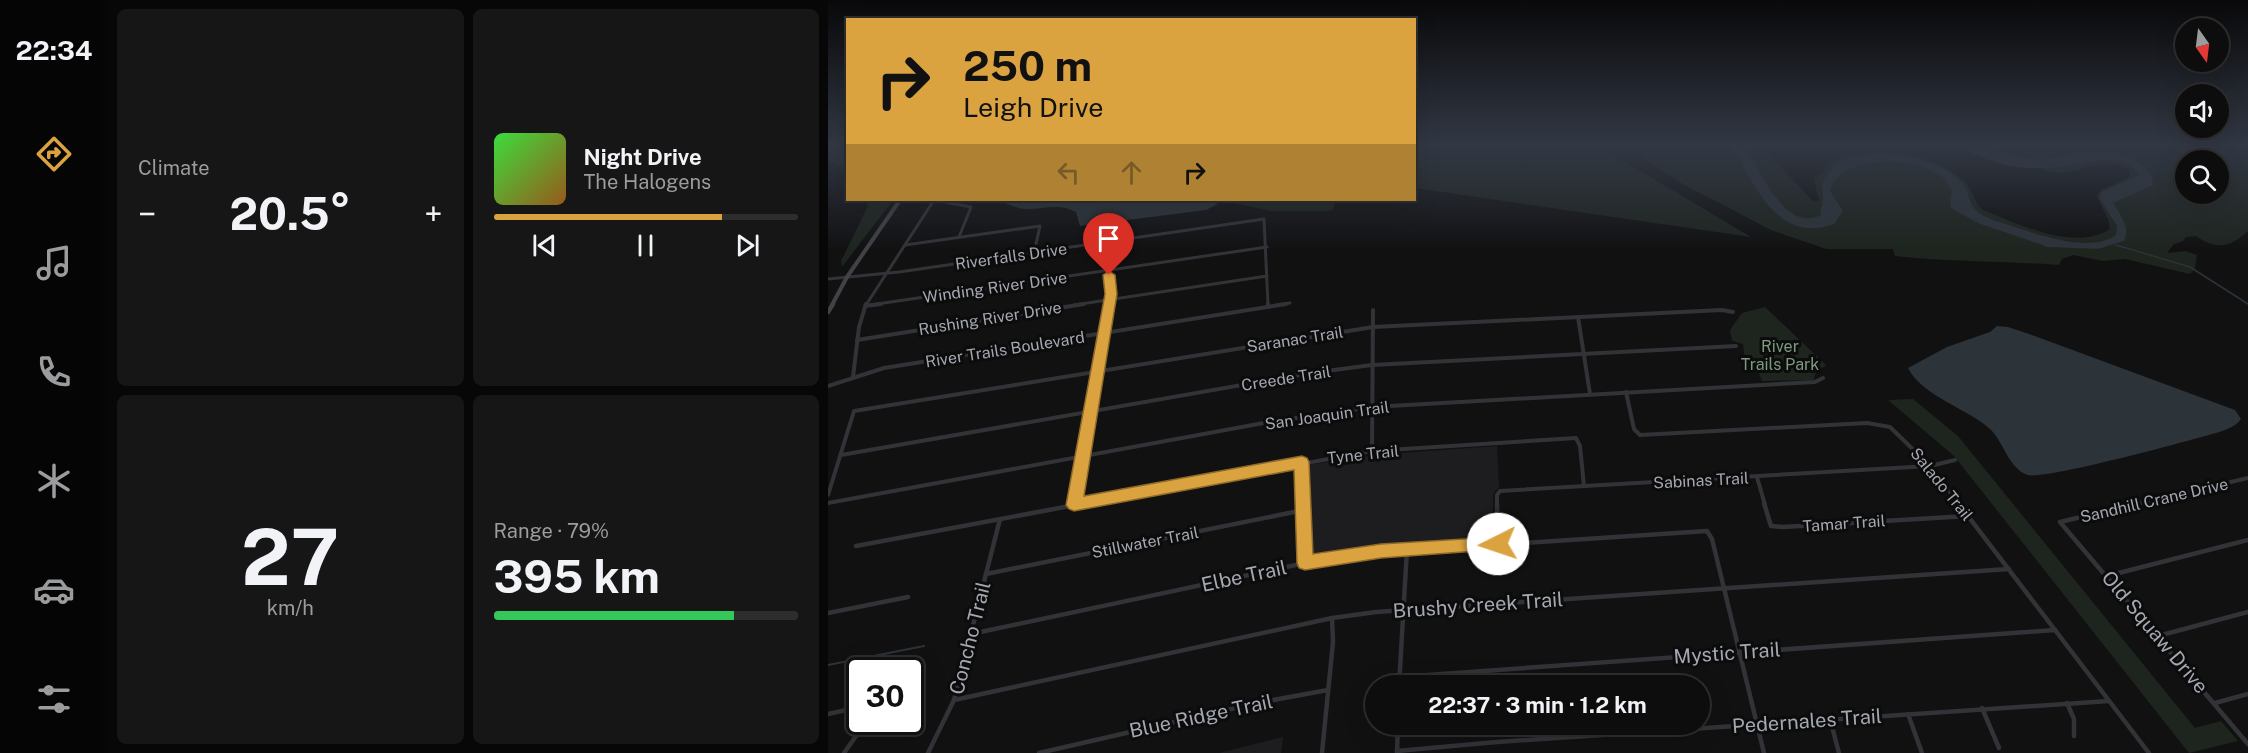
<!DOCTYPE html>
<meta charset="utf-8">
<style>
body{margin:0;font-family:"Public Sans",sans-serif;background:#161617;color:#f1f3f6;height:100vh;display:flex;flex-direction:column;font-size:22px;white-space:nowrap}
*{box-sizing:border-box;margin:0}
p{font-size:20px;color:#9a9c9e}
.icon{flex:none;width:33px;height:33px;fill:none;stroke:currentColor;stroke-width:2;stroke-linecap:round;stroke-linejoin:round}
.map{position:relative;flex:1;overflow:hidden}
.panel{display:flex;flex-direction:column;gap:9px;padding:9px;background:#070708;width:720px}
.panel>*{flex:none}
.guide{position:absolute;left:18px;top:18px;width:570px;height:183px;border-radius:0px;box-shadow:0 6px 24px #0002,0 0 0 2px #2d2d2e;background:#dba340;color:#111;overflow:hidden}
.needle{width:39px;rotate:166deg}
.buttons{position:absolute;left:1347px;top:18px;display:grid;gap:12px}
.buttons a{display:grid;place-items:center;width:54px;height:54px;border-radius:50%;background:#0d0d0e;box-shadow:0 6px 24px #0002,0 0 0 2px #2d2d2e;font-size:30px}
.speed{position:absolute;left:18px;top:657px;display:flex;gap:12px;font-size:30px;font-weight:700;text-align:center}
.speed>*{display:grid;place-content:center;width:78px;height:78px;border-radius:50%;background:#0d0d0e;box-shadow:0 6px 24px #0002,0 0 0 2px #2d2d2e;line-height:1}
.speed .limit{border:3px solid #111;border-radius:9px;background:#fff;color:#111}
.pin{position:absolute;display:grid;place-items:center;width:51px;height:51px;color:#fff;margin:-62px -26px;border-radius:50% 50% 50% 0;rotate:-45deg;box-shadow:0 0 6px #0007}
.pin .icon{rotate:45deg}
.me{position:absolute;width:66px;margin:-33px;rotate:266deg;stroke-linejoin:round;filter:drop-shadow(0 0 4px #0008)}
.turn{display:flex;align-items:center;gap:21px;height:126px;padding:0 18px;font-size:27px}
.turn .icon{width:78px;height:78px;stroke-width:2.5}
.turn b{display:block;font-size:42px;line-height:51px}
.lanes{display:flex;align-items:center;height:57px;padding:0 18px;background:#0003;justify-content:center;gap:30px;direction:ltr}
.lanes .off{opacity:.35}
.big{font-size:45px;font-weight:700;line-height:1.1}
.panel .tile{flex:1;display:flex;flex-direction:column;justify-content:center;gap:9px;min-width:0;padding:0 21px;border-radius:9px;background:#161617}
.panel .dial{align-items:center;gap:0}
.dial b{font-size:78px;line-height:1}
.song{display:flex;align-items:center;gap:18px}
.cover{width:72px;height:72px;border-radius:9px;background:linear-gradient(135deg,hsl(120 70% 55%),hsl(30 70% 35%))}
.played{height:6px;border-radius:3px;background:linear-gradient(90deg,#dba340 75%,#2d2d2e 75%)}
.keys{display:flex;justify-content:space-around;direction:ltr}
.heat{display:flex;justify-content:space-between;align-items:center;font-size:33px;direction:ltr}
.charge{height:9px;border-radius:4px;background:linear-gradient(90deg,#34c759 79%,#2d2d2e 0)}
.panel .tiles{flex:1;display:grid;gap:9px;grid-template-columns:repeat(2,1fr)}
.trip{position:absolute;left:537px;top:675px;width:345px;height:60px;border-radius:30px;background:#0d0d0e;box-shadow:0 6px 24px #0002,0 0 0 2px #2d2d2e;font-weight:700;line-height:60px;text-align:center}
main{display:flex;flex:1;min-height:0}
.dock{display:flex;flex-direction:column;width:108px;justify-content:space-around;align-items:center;background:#050506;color:#9a9c9e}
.dock .icon{width:42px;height:42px}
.dock .selected{color:#dba340}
.dock b{font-size:27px;color:#f1f3f6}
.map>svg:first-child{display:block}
</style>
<main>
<nav class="dock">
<b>22:34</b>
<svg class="icon selected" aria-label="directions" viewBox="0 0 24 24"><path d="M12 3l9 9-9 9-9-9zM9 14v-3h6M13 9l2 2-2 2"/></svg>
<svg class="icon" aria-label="music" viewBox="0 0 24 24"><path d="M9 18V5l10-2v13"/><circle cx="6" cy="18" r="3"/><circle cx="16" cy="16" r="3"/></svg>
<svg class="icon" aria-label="phone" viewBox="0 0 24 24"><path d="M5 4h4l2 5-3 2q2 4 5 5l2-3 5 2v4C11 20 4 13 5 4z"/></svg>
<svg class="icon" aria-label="climate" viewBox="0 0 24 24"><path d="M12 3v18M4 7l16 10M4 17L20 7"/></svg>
<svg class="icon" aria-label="car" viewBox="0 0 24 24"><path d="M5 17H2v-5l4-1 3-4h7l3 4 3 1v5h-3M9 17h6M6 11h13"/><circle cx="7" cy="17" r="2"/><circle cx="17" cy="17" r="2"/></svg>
<svg class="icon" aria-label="filters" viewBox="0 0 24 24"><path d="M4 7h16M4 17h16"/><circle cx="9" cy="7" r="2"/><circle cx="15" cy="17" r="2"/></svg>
</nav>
<section class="panel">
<div class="tiles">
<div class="tile"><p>Climate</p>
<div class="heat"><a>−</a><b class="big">20.5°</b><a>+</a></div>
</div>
<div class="tile">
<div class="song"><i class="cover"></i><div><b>Night Drive</b><p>The Halogens</p></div></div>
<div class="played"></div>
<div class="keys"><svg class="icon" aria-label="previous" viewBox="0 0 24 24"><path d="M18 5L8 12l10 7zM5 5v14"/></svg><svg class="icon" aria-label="pause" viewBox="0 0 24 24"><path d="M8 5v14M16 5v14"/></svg><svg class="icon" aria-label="next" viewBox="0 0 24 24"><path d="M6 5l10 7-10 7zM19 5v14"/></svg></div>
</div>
<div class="tile dial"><b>27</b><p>km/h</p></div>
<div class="tile"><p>Range · 79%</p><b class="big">395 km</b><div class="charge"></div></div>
</div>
</section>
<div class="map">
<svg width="1420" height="753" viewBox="0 0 1420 753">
<rect width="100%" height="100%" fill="#111112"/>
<!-- built -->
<g fill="#1d1d1f">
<polygon points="669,446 671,488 667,491 665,496 665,540 538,548 485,557 483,554 478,469 480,465 545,455"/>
<polygon points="455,737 453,753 391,753"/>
</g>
<!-- green -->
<g fill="#1e241e" fill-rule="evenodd">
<polygon points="0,145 19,145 19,175 16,169 0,158"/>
<polygon points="587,145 771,145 774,148 923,237 587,188"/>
<path d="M795,145H932L986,202L992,200L989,194L986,178L996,171L998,164C1007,160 1017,154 1028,151C1062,145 1108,156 1135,180C1145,188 1145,202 1155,210C1190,224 1247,252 1282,229C1281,216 1273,208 1269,195L1273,190L1302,177L1301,170C1270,153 1252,177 1223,172C1216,171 1209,165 1202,163C1182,156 1161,156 1144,145H1420V231C1403,247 1389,251 1368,236L1358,237L1355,241L1346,244L1339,253L1357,251L1369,255L1367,269L1362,274L1297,259L1275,261L1245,255L1234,259L1231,265C1177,261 1121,262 1067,256L1065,249H998L943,230L853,183ZM1358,160H1390V194H1358Z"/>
<polygon points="36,200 65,200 14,267 13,261 40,206"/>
<polygon points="393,200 507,200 505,210 500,211 443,211"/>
<polygon points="937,307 998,365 987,374 986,380 934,381 927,364 916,354 915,344 904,341 902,330 914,313"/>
<polygon points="1085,399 1130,436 1367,728 1393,721 1410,741 1361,753 1126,456 1060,400"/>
</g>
<!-- water -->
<g fill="#2c3339">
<path d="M902,145H914L919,150C933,173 958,233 993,215C992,209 995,204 995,197C995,191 993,186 996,180C1012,143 1080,152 1108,165C1119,170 1135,180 1139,191C1142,199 1142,205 1149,211C1159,220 1174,222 1187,227C1214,236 1262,253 1288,235L1289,226L1272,199L1273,192L1311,175C1297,149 1256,164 1233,167C1222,168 1211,168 1200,168C1175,167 1152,158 1130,145C1157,145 1184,158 1212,159C1229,159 1246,153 1263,152C1285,150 1324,158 1325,185L1285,203C1292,214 1303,228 1296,241L1270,249L1220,247L1150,223L1123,208C1121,201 1125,195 1123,189C1109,155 1012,150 1002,191L1015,211L1006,224C947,245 927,182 902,145Z"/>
<path d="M168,200H374L390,204L378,210L252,226L248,212C231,202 215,210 196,209C186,208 177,202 168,200Z"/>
<path d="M1169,326L1180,327L1201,334L1407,410L1413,419C1407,428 1392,432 1381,435C1356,442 1216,480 1200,475C1181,469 1176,443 1163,430C1140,408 1096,398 1080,368L1119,347L1162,332Z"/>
</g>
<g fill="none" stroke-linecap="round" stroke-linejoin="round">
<!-- stream-far1 -->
<polyline stroke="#2c3339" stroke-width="1.5" points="1288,245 1362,267 1420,304"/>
<!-- stream -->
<polyline stroke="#2c3339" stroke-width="2" points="0,665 96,646"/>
<!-- street-far2 -->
<g stroke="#323337" stroke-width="3">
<polyline points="77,245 212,226 206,253"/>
<polyline points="0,279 71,272 436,219 440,305"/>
<polyline points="38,305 106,200 143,207 131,237"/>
<polyline points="42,305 439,247"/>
<polyline points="246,305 439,276"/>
<polyline points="281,305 283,294 281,278 288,241"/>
<polyline points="448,305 462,303"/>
</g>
<!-- street-far1 -->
<g stroke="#323337" stroke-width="4">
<polyline points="440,304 440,307"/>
<polyline points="37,306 53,304"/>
<polyline points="750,317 762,394"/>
<polyline points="29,340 256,304"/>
<polyline points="25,377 31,327 38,304"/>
<polyline points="0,386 56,368 458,304"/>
<polyline points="798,392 806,429 812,435 1039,423 1062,427 1102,466 1132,505"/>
<polyline points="544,451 545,310"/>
<polyline points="13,455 483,373 544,365 908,346"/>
<polyline points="474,462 475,505"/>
<polyline points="929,477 937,505"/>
<polyline points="0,495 26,411 545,327 894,310 905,312"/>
<polyline points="0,503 441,422 544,407 987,382 995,378"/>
<polyline points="246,505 281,304"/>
<polyline points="250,505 544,451 748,438 752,446 756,486"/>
<polyline points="669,505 669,495 672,491 1102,466 1127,460"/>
<polyline points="1306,505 1420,478"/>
</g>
<!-- street -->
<g stroke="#323337" stroke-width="4.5">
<polyline points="475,503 477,563"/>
<polyline points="669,503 670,544"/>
<polyline points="936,503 943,526 955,527 1140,516"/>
<polyline points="1130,503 1321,753"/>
<polyline points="1312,503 1232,522 1420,744"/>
<polyline points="28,546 258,503"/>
<polyline points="158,574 476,510"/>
<polyline points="1279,576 1420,540"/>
<polyline points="0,613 80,597"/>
<polyline points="143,634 477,563 530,554 879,531 884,539 936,753"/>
<polyline points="1330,636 1420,612"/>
<polyline points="572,677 1227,630"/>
<polyline points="571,686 579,549"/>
<polyline points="126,700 504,618 548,612 1181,569"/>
<polyline points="1239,703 1246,719 1246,736"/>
<polyline points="1387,703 1420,694"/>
<polyline points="1154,708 1171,748"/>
<polyline points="0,714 32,707"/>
<polyline points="1080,714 1094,753"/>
<polyline points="1002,719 1011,753"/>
<polyline points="569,751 669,742 1281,701"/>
<polyline points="569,752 570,724"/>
<polyline points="16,753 38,722"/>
<polyline points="100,753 126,700 172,519"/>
<polyline points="211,753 429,703 500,690"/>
<polyline points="494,753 505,642 504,618"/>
</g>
<!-- secondary-far1 -->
<polyline stroke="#414246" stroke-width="4" points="4,305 19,277 72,200"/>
<!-- secondary -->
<polyline stroke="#414246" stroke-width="4.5" points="0,312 5,304"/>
</g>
<!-- sky -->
<linearGradient id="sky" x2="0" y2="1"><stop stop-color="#09090a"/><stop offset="0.58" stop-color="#323844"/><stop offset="1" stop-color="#323844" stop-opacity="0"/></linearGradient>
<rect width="1420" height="250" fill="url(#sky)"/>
<!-- route -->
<polygon fill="#dba340" stroke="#8e6a2a" stroke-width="1.5" points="281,271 287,275 289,294 256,496 474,456 479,458 481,462 485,554 553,544 670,537 676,539 678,544 676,549 553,558 477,570 471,568 469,563 466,470 246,511 241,509 238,505 277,294 275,275"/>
<g text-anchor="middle" stroke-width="6" stroke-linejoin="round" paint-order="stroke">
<!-- street labels -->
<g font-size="16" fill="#a4a8b1" stroke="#0c0c0d">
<text transform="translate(183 256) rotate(-8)" y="6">Riverfalls Drive</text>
<text transform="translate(167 287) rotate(-8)" y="6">Winding River Drive</text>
<text transform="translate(162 318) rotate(-9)" y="6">Rushing River Drive</text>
<text transform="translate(467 339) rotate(-9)" y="6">Saranac Trail</text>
<text transform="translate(177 349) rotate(-9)" y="6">River Trails Boulevard</text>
<text transform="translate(458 378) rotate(-9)" y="6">Creede Trail</text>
<text transform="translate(499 415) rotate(-8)" y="6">San Joaquin Trail</text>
<text transform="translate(535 454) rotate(-6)" y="6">Tyne Trail</text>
<text transform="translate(873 480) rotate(-3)" y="6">Sabinas Trail</text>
<text transform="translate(1114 484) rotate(51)" y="6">Salado Trail</text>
<text transform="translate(1326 500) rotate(-13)" y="6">Sandhill Crane Drive</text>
<text transform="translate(1016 523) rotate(-4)" y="6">Tamar Trail</text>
<text transform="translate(317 542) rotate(-11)" y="6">Stillwater Trail</text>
</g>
<!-- park labels -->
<g font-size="16" fill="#7d9a7e" stroke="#0c0c0d">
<text x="952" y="352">River<tspan x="952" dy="18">Trails Park</tspan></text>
</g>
<!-- near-street labels -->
<g font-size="20" fill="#a4a8b1" stroke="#0c0c0d">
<text transform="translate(416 576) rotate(-12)" y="7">Elbe Trail</text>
<text transform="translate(650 605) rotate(-4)" y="7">Brushy Creek Trail</text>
<text transform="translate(1327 632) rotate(50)" y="7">Old Squaw Drive</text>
<text transform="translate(142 638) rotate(-76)" y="7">Concho Trail</text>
<text transform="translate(899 653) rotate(-4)" y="7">Mystic Trail</text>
<text transform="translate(373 716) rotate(-12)" y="7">Blue Ridge Trail</text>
<text transform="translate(979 721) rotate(-4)" y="7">Pedernales Trail</text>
</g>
</g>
</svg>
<div class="buttons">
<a><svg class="needle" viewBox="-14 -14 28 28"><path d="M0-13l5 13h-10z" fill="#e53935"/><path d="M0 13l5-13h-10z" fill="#9a9c9e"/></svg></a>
<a><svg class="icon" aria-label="sound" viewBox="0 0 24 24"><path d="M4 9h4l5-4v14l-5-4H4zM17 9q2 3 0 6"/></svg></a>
<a><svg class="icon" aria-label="search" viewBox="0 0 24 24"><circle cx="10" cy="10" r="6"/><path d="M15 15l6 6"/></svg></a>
</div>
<div class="speed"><div class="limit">30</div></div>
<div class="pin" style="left:281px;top:275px;background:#d93025"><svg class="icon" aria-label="arrive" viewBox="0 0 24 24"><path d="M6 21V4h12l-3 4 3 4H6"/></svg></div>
<svg class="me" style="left:670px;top:544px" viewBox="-20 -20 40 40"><circle r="19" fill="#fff"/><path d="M0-13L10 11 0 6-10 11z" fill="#dba340"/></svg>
<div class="trip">22:37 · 3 min · 1.2 km</div>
<div class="guide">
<div class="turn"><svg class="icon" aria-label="right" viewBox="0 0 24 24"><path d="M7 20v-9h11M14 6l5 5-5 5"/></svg><div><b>250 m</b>Leigh Drive</div></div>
<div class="lanes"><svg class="icon off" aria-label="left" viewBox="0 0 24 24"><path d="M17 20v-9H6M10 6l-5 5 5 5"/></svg><svg class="icon off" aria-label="ahead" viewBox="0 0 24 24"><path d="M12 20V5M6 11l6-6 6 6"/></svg><svg class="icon" aria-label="right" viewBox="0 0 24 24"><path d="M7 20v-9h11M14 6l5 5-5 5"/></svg></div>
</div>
</div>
</main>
